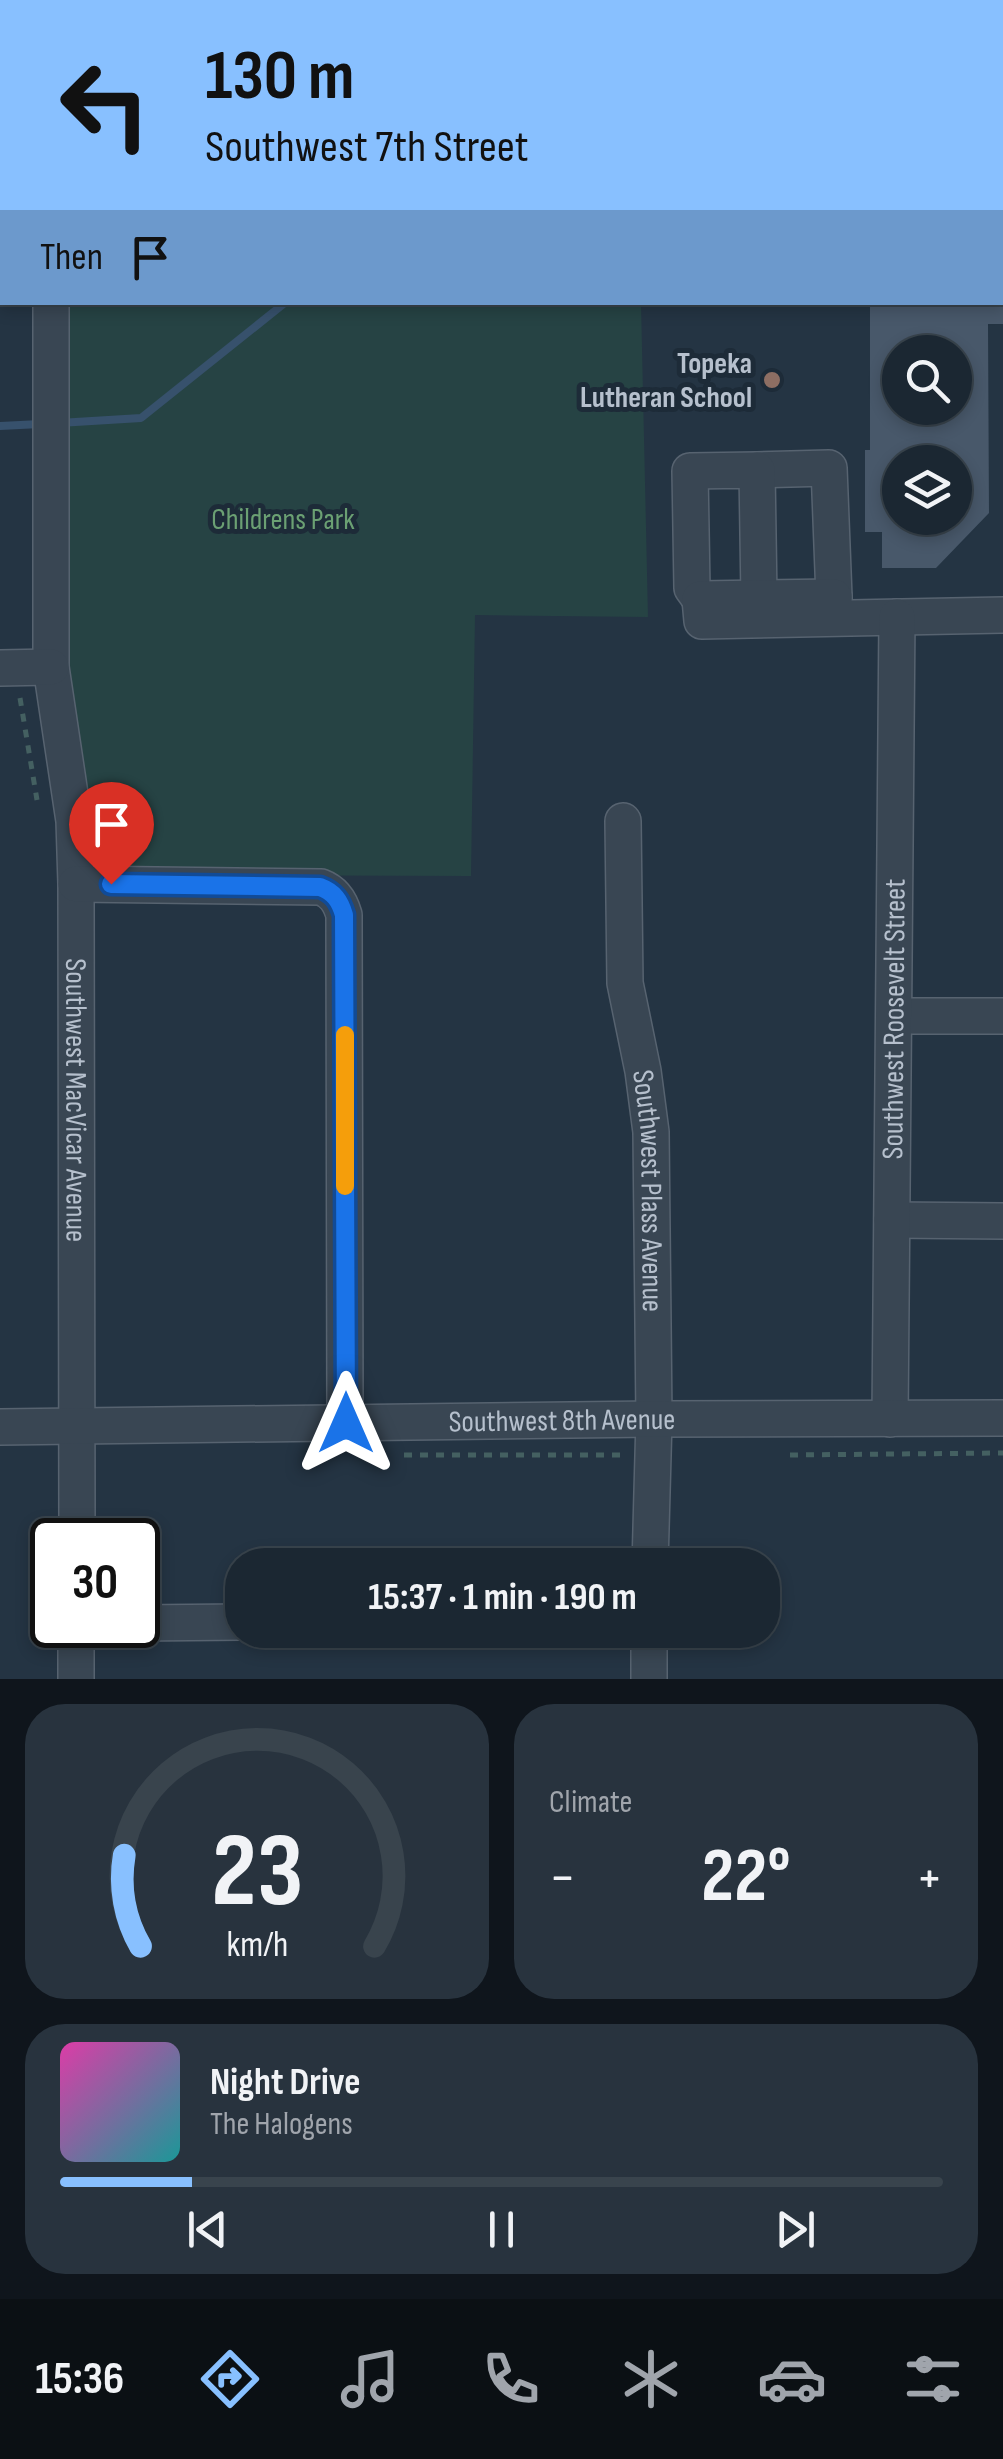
<!DOCTYPE html>
<meta charset="utf-8">
<style>
body{margin:0;font-family:"Sofia Sans Condensed",sans-serif;background:#28333e;color:#f1f3f6;height:100vh;display:flex;flex-direction:column;font-size:38px;white-space:nowrap}
*{box-sizing:border-box;margin:0}
p{font-size:32px;color:#a0a5ac}
.icon{flex:none;width:55px;height:55px;fill:none;stroke:currentColor;stroke-width:2;stroke-linecap:round;stroke-linejoin:round}
.map{position:relative;height:1679px;overflow:hidden}
.details{display:flex;flex-direction:column;gap:25px;padding:25px;background:#0f151c;flex:1}
.details>*{flex:none}
.banner{position:absolute;left:0px;top:0px;width:1005px;height:305px;box-shadow:0 5px 15px #0003,0 0 0 2px #39444d;background:#88c0ff;color:#111;overflow:hidden}
.fabs{position:absolute;left:882px;top:335px;display:grid;gap:20px}
.fabs a{display:grid;place-items:center;width:90px;height:90px;border-radius:50%;background:#1b2732;box-shadow:0 5px 15px #0003,0 0 0 2px #39444d;font-size:50px}
.speed{position:absolute;left:30px;top:1518px;display:flex;gap:20px;font-size:50px;font-weight:700;text-align:center}
.speed>*{display:grid;place-content:center;width:130px;height:130px;border-radius:50%;background:#1b2732;box-shadow:0 5px 15px #0003,0 0 0 2px #39444d;line-height:1}
.speed .limit{border:5px solid #111;border-radius:15px;background:#fff;color:#111}
.pin{position:absolute;display:grid;place-items:center;width:85px;height:85px;color:#fff;margin:-102px -42px;border-radius:50% 50% 50% 0;rotate:-45deg;box-shadow:0 0 10px #0007}
.pin .icon{rotate:45deg}
.me{position:absolute;width:110px;margin:-55px;rotate:0deg;stroke-linejoin:round;filter:drop-shadow(0 0 8px #0008)}
.turn{display:flex;align-items:center;gap:35px;height:210px;padding:0 40px;font-size:45px}
.turn .icon{width:130px;height:130px;stroke-width:2.5}
.turn b{display:block;font-size:70px;line-height:85px}
.then{display:flex;align-items:center;height:95px;padding:0 40px;background:#0003;gap:20px;font-size:38px}
.big{font-size:75px;font-weight:700;line-height:1.1}
.details .widget{flex:1;display:flex;flex-direction:column;justify-content:center;gap:15px;min-width:0;padding:0 35px;border-radius:40px;background:#28333e}
.details .dial{align-items:center;gap:0}
.dial svg{height:260px;overflow:visible;fill:none;stroke:#39444d;stroke-width:7;stroke-linecap:round;text-anchor:middle}
.dial text{fill:#f1f3f6;stroke:none}
.song{display:flex;align-items:center;gap:30px}
.cover{width:120px;height:120px;border-radius:15px;background:linear-gradient(135deg,hsl(320 70% 55%),hsl(180 70% 35%))}
.played{height:10px;border-radius:5px;background:linear-gradient(90deg,#88c0ff 15%,#39444d 15%)}
.keys{display:flex;justify-content:space-around;direction:ltr}
.heat{display:flex;justify-content:space-between;align-items:center;font-size:55px;direction:ltr}
.details .tiles{flex:1;display:grid;gap:25px;grid-template-columns:1fr 1fr}
.widget:last-child{grid-column:span 2}
.trip{position:absolute;left:225px;top:1548px;width:555px;height:100px;border-radius:40px;background:#1b2732;box-shadow:0 5px 15px #0003,0 0 0 2px #39444d;font-weight:700;line-height:100px;text-align:center}
.tabs{display:flex;height:160px;justify-content:space-around;align-items:center;background:#0b1014;color:#a0a5ac}
.tabs .icon{width:70px;height:70px}
.tabs .selected{color:#88c0ff}
.tabs b{font-size:45px;color:#f1f3f6}
.map>svg:first-child{display:block}
</style>
<div class="map">
<svg width="1003" height="1679" viewBox="0 0 1003 1679">
<rect width="100%" height="100%" fill="#243443"/>
<!-- green -->
<g fill="#264344">
<rect x="95" y="0" width="900" height="2"/>
<polygon points="70,303 641,303 648,617 475,615 471,876 153,875 107,868 96,859 71,707 68,666"/>
</g>
<g fill="none" stroke-linecap="round" stroke-linejoin="round">
<!-- stream -->
<g stroke="#37516c" stroke-width="8">
<polyline points="545,2 546,0"/>
<polyline points="59,423 141,418 286,302"/>
<polyline points="0,426 40,424"/>
</g>
</g>
<!-- building -->
<path fill="#48586a" fill-rule="evenodd" d="M870,302H1003V324H988L989,513L936,568H882V532H865V450H870ZM900,352H955V408H900ZM900,462H955V518H900Z"/>
<g fill="none" stroke-linecap="round" stroke-linejoin="round">
<!-- minor casing -->
<g stroke="#576370" stroke-width="38">
<g id="minor">
<polyline points="872,0 872,2"/>
<polyline points="957,0 957,2"/>
<polyline points="52,2 52,0"/>
<polyline points="1002,65 1003,65"/>
<path id="s1" d="M51,302V667L74,821L76,884L77,1540"/>
<polyline points="757,470 829,468 834,597"/>
<polyline points="700,599 692,588 690,471 757,470 759,598"/>
<polyline points="834,618 834,597 700,599 702,621 1003,615"/>
<polyline points="0,668 51,667"/>
<path id="s2" d="M623,821L625,983L643,1071L651,1132L654,1419L650,1565"/>
<path d="M76,884L321,887C334,892 340,901 344,915L345,1423"/>
<polyline points="894,1016 1003,1016"/>
<polyline points="892,1220 1003,1221"/>
<path id="s3" d="M890,1419L897,617"/>
<path id="s4" d="M0,1427L654,1419L1003,1418"/>
<polyline points="138,1623 242,1622"/>
<polyline points="76,1679 76,1625"/>
<polyline points="649,1679 649,1630"/>
</g>
</g>
<!-- path -->
<g stroke="#446061" stroke-width="5" stroke-dasharray="8 8" stroke-linecap="butt">
<polyline points="18,0 18,2"/>
<polyline points="837,0 837,2"/>
<polyline points="106,2 106,0"/>
<polyline points="20,698 37,800"/>
<polyline points="404,1455 623,1455"/>
<polyline points="790,1455 1003,1453"/>
</g>
<!-- minor -->
<use href="#minor" stroke="#394653" stroke-width="35"/>
</g>
<g fill="none" stroke-linecap="round" stroke-linejoin="round">
<!-- route casing -->
<g stroke="#114b97" stroke-width="25">
<path id="route" d="M111,884L320,887C334,892 340,901 344,915L346,1423"/>
</g>
<!-- route -->
<use href="#route" stroke="#1a73e8" stroke-width="18"/>
<!-- slow -->
<polyline stroke="#f59e0b" stroke-width="18" points="345,1035 345,1186"/>
</g>
<!-- markers -->
<circle fill="#8d6e63" stroke="#1d2b38" stroke-width="4" cx="772" cy="380" r="10"/>
<g text-anchor="middle" stroke-width="10" stroke-linejoin="round" paint-order="stroke">
<!-- poi labels -->
<g font-size="30" font-weight="bold" fill="#b6c0cd" stroke="#1d2b38" text-anchor="end">
<text x="752" y="373">Topeka<tspan x="752" dy="34">Lutheran School</tspan></text>
</g>
<!-- park labels -->
<g font-size="30" fill="#6ba073" stroke="#1d2b38">
<text x="283" y="529">Childrens Park</text>
</g>
<!-- street labels -->
<g font-size="30" fill="#b6c0cd" stroke="#1d2b38">
<text dy="10" stroke="none"><textPath href="#s3" startOffset="400">Southwest Roosevelt Street</textPath></text>
<text dy="10" stroke="none"><textPath href="#s1" startOffset="800">Southwest MacVicar Avenue</textPath></text>
<text dy="10" stroke="none"><textPath href="#s2" startOffset="372">Southwest Plass Avenue</textPath></text>
<text dy="10" stroke="none"><textPath href="#s4" startOffset="562">Southwest 8th Avenue</textPath></text>
</g>
</g>
</svg>
<div class="fabs">
<a><svg class="icon" aria-label="search" viewBox="0 0 24 24"><circle cx="10" cy="10" r="6"/><path d="M15 15l6 6"/></svg></a>
<a><svg class="icon" aria-label="layers" viewBox="0 0 24 24"><path d="M12 4l9 5-9 5-9-5zM3 14l9 5 9-5"/></svg></a>
</div>
<div class="speed"><div class="limit">30</div></div>
<div class="pin" style="left:111px;top:884px;background:#d93025"><svg class="icon" aria-label="arrive" viewBox="0 0 24 24"><path d="M6 21V4h12l-3 4 3 4H6"/></svg></div>
<svg class="me" style="left:346px;top:1423px" viewBox="-20 -20 40 40"><path d="M0-17L14 15 0 8-14 15z" fill="#1a73e8" stroke="#fff" stroke-width="4"/></svg>
<div class="trip">15:37 · 1 min · 190 m</div>
<div class="banner">
<div class="turn"><svg class="icon" aria-label="left" viewBox="0 0 24 24"><path d="M17 20v-9H6M10 6l-5 5 5 5"/></svg><div><b>130 m</b>Southwest 7th Street</div></div>
<div class="then">Then<svg class="icon" aria-label="arrive" viewBox="0 0 24 24"><path d="M6 21V4h12l-3 4 3 4H6"/></svg></div>
</div>
</div>
<section class="details">
<div class="tiles">
<div class="widget dial"><svg viewBox="0 0 100 80">
<path d="M14 69A42 42 0 1 1 86 69"/>
<path d="M14 69A42 42 0 0 1 9 41" stroke="#88c0ff"/>
<text x="50" y="56" font-size="32" font-weight="700">23</text>
<text x="50" y="72" font-size="11">km/h</text>
</svg></div>
<div class="widget"><p>Climate</p>
<div class="heat"><a>−</a><b class="big">22°</b><a>+</a></div>
</div>
<div class="widget">
<div class="song"><i class="cover"></i><div><b>Night Drive</b><p>The Halogens</p></div></div>
<div class="played"></div>
<div class="keys"><svg class="icon" aria-label="previous" viewBox="0 0 24 24"><path d="M18 5L8 12l10 7zM5 5v14"/></svg><svg class="icon" aria-label="pause" viewBox="0 0 24 24"><path d="M8 5v14M16 5v14"/></svg><svg class="icon" aria-label="next" viewBox="0 0 24 24"><path d="M6 5l10 7-10 7zM19 5v14"/></svg></div>
</div>
</div>
</section>
<nav class="tabs">
<b>15:36</b>
<svg class="icon selected" aria-label="directions" viewBox="0 0 24 24"><path d="M12 3l9 9-9 9-9-9zM9 14v-3h6M13 9l2 2-2 2"/></svg>
<svg class="icon" aria-label="music" viewBox="0 0 24 24"><path d="M9 18V5l10-2v13"/><circle cx="6" cy="18" r="3"/><circle cx="16" cy="16" r="3"/></svg>
<svg class="icon" aria-label="phone" viewBox="0 0 24 24"><path d="M5 4h4l2 5-3 2q2 4 5 5l2-3 5 2v4C11 20 4 13 5 4z"/></svg>
<svg class="icon" aria-label="climate" viewBox="0 0 24 24"><path d="M12 3v18M4 7l16 10M4 17L20 7"/></svg>
<svg class="icon" aria-label="car" viewBox="0 0 24 24"><path d="M5 17H2v-5l4-1 3-4h7l3 4 3 1v5h-3M9 17h6M6 11h13"/><circle cx="7" cy="17" r="2"/><circle cx="17" cy="17" r="2"/></svg>
<svg class="icon" aria-label="filters" viewBox="0 0 24 24"><path d="M4 7h16M4 17h16"/><circle cx="9" cy="7" r="2"/><circle cx="15" cy="17" r="2"/></svg>
</nav>
